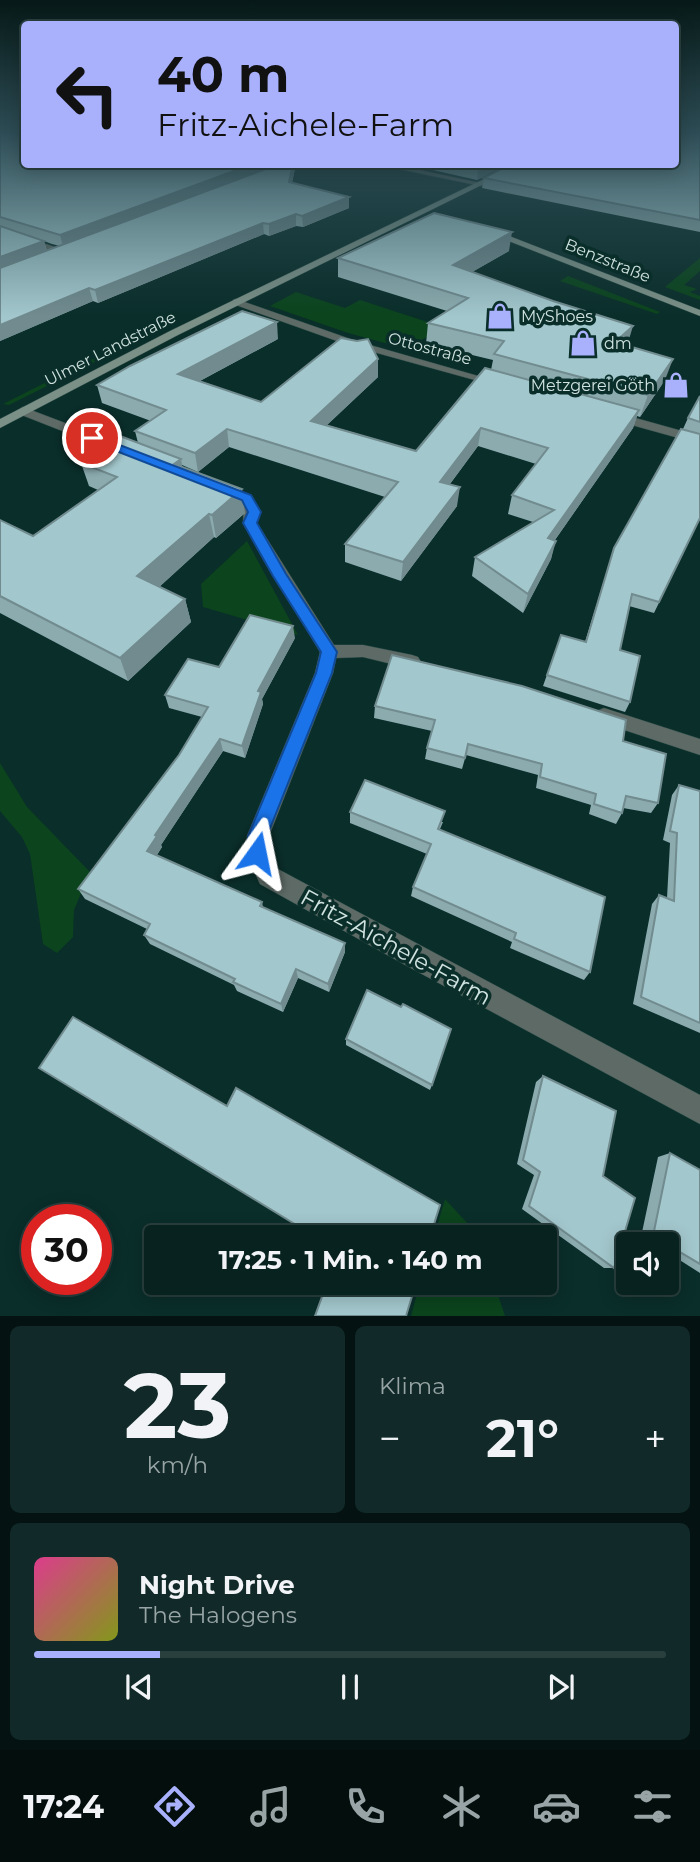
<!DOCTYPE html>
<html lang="de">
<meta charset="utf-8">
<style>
body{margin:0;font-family:Montserrat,sans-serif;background:#112a29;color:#f1f3f6;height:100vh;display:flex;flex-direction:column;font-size:26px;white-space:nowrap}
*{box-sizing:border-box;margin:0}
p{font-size:23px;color:#98a4a5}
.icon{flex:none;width:38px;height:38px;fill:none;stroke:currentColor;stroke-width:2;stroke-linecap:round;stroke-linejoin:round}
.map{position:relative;height:1316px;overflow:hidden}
.sheet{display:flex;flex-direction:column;gap:10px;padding:10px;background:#041312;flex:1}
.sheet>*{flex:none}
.guide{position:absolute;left:21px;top:21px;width:658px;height:147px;border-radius:7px;box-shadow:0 4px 18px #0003,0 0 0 2px #293f3e;background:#a9b0fc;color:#111;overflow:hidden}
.controls{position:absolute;left:616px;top:1232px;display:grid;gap:14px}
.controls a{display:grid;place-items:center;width:63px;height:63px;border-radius:7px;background:#082220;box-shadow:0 4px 18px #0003,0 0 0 2px #293f3e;font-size:35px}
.speed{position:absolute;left:21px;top:1204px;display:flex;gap:14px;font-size:35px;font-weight:700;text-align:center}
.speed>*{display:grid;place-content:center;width:91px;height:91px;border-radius:50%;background:#082220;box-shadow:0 4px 18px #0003,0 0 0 2px #293f3e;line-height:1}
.speed .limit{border:10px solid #d22;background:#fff;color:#111}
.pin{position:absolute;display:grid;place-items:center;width:60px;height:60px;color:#fff;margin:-30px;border:4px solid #fff;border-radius:50%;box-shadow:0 2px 7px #0007}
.me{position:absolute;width:77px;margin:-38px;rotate:12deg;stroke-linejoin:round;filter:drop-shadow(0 0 5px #0008)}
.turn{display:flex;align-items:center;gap:24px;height:147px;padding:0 21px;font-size:32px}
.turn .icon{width:91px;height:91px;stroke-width:2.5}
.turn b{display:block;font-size:49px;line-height:60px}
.big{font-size:52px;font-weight:700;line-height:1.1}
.sheet .tile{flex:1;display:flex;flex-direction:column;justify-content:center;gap:10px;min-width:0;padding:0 24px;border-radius:10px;background:#112a29}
.sheet .dial{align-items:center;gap:0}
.dial b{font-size:91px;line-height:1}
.song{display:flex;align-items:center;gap:21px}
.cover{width:84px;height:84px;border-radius:10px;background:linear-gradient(135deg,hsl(330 70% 55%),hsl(70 70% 35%))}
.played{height:7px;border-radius:4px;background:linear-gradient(90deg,#a9b0fc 20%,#293f3e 20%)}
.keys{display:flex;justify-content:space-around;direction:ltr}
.heat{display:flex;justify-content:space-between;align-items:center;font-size:38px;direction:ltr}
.sheet .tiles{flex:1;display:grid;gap:10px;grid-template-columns:1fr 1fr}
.tile:last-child{grid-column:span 2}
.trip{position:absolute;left:144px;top:1225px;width:413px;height:70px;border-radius:7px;background:#082220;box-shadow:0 4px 18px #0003,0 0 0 2px #293f3e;font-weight:700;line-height:70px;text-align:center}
.dock{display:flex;height:112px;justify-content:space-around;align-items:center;background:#030e0d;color:#98a4a5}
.dock .icon{width:49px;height:49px}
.dock .current{color:#a9b0fc}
.dock b{font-size:32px;color:#f1f3f6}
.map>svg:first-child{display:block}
</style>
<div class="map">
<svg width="700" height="1316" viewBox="0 0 700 1316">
<rect width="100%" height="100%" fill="#0a2e2a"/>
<!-- green -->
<g fill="#0b441d">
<polygon points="700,258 700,271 684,285 697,289 690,292 700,296 700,300 665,287"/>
<polygon points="568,276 660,312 657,314 560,281"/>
<polygon points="296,292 345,308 360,300 443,327 407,349 348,333 270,306"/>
<polygon points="132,339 135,342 9,405 3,404"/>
<polygon points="247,541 298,635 203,607 201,584"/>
<polygon points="0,763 27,807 90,872 74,910 73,937 57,953 43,944 30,854 22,837 0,811"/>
<polygon points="445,1199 480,1237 434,1237"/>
<polygon points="420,1283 494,1283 505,1316 411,1316"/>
</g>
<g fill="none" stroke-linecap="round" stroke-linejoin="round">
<!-- street casing -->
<g stroke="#2a4b47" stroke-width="1">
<g id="street">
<polygon points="291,164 301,164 274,176 269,175"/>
<polygon points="375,164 391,164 485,184 481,186"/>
<polygon points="0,229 67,251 68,253 61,255 0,234"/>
<polygon points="236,299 356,341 506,384 500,387 348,345 233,304 233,300"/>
<polygon points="23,407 136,450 138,453 131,457 126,456 19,414 17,411"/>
<polygon points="614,412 700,436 700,444 610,419 608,416"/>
<path d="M222,484C243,490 264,498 257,523L334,645H363L412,655L418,657L421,662L418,667L412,669L363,657L336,658L333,673L269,836L268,852L276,868L700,1095V1124L407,966L260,884L246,853L247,836L315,673L320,652L243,523L244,504L217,491L215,488Z"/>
<polygon points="604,708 700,739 700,755 597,721 595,716 597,711"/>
</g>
</g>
<!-- secondary casing -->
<g stroke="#2a4b47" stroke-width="1">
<g id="secondary">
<polygon points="515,164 524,164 178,335 0,428 0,419 170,331"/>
<polygon points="491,229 700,310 700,316 488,233"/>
</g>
</g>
<!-- street -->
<use href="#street" fill="#5d6a65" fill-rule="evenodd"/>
<!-- secondary -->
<use href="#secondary" fill="#7b9087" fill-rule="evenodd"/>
</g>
<!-- wall -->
<g fill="#8babaf" fill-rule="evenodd">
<path d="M0,133L295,169L292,183L349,197V208L303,227L296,226L269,236L264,234L98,303L93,301L0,341ZM44,241L52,244L60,246L47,251Z"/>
<polygon points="700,133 700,232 482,188 484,178"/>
<polygon points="406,164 508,164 477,180"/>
<polygon points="509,251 472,272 627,346 665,380 640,417 637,416 633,428 555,540 551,559 523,613 472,576 475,557 533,522 508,514 512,495 536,464 478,446 450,484 457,506 401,581 345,562 345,544 385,497 229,447 198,472 182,465 182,467 245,513 216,538 214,537 159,587 185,599 191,622 128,681 0,613 0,520 33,536 98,490 89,486 81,463 138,443 135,431 151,421 102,403 97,385 278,339 200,381 261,402 378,359 378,377 327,425 416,451 491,370 493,360 426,344 428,323 447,311 338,277 338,258"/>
<polygon points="700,396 700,434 683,429 688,418"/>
<polygon points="700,519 654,613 629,606 620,650 630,702 625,712 543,686 561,635 585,642 614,548"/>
<polygon points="295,638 262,699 263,704 245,758 223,751 161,845 162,847 157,855 262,902 263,908 345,952 329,992 298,978 283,1012 237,991 234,985 150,944 144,935 147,929 85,899 78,889 179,755 202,717 169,708 165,695 219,667"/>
<polygon points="375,706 623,741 658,803 651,813 623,808 622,813 616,824 589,814 591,805 536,788 538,775 466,755 462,769 425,759 427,748 432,731 374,718"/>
<polygon points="679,785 700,791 700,1033 633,1004 652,904 659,895 667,898 670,843 663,840 672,795"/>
<polygon points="350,812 443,822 440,829 590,972 584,980 510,948 512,942 411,896 413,887 427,854 350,823"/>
<polygon points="346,1039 432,1085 430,1090 346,1045"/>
<polygon points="543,1076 603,1176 614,1268 604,1268 522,1209 534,1175 517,1164 536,1082"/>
<polygon points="670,1153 700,1170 700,1273 667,1252 667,1244 654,1244 641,1237 658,1157"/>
</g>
<!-- shaded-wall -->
<g fill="#718b8f">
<polygon points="253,164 281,164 63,247 60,235"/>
<polygon points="293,164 295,164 295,169 289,193 289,182"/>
<polygon points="488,164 508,164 477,180 478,169"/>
<polygon points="349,197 349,208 303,227 302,216"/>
<polygon points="296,214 296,226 269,236 269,224"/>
<polygon points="263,223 264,234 98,303 95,290"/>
<polygon points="512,232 509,251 451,284 453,265"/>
<polygon points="44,241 47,253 0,271 0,257"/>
<polygon points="89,288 93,301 0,341 0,325"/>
<polygon points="277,322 278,339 181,391 178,374"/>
<polygon points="633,326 627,346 615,342"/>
<polygon points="378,359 378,377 312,439 311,421"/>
<polygon points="673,359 665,380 640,417 648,395"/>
<polygon points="639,410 633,428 543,557 548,538"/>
<polygon points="481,428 478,446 438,500 440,482"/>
<polygon points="227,429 229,447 198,472 195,453"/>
<polygon points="181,459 185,482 174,464"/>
<polygon points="460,487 457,506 401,581 403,562"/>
<polygon points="242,489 245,513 216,538 212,515"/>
<polygon points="209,514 214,537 145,600 137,576"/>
<polygon points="556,541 551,559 523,613 528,594"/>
<polygon points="185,599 191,622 128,681 120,658"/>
<polygon points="293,626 295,638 262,699 263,704 245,758 242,746 258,691"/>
<polygon points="220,739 223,751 161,845 162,847 152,862 147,851 155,835"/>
<polygon points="345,943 345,952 329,992 328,984"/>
<polygon points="296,969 298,978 283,1012 281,1004"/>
</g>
<!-- building -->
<g fill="#a2c7cc" stroke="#718b8f" stroke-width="2">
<polygon points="0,133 24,133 24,164 253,164 60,235 0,217"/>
<polygon points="676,133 700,133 700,220 484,178 510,164 676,164"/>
<polygon points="279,164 293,164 289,182 349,197 302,216 296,214 269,224 263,223 95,290 89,288 0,325 0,268"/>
<polygon points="456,164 488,164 478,169"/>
<polygon points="434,213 512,232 453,265 553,301 633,326 615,342 673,359 648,395 494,354 504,341 428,323 468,298 338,258"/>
<polygon points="0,226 44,241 0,257"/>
<polygon points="242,311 277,322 178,374 261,402 341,338 357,341 368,339 378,359 311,421 416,451 485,368 639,410 548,538 556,541 528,594 475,557 554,510 512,495 548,448 481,428 440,482 460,487 403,562 345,544 398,482 227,429 195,453 135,431 166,410 97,385 130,366"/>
<polygon points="700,396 700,422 688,418"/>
<polygon points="681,429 700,434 700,518 659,602 632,594 620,650 640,656 630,702 547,675 561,635 586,642 614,548"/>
<polygon points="120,436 181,459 174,464 242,489 212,515 209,514 137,576 185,599 120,658 0,596 0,520 33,536 117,477 81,463"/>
<polygon points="250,615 293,626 258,691 261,692 242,746 220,739 155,835 157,836 147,851 262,902 260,906 345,943 328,984 296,969 281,1004 233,982 235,979 144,935 150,924 78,889 179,755 208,707 165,695 188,659 219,667"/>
<polygon points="392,655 522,686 626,720 623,741 666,754 658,803 626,796 622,813 594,804 596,794 540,777 542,764 468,744 465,758 427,748 435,720 375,706"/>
<polygon points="365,780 445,811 438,829 605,897 590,972 514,939 516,933 413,887 431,844 350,812"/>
<polygon points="679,785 700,791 700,1023 641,997 659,895 674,901 677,833 670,831"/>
<polygon points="367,990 401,1007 403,1004 451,1029 432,1085 346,1039"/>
<polygon points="73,1017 227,1106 236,1088 440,1205 430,1237 316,1237 39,1068"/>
<polygon points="543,1076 616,1111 603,1176 635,1198 614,1268 529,1206 540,1172 523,1160"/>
<polygon points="670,1153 700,1170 700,1264 653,1236"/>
<polygon points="327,1283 416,1283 406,1316 315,1316"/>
</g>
<!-- sky -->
<linearGradient id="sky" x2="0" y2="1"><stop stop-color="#061917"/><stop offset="0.42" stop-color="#2d4c55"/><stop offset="1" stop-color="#2d4c55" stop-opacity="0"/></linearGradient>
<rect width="700" height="317" fill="url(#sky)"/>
<!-- route -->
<polygon fill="#1a73e8" stroke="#114b97" stroke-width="2" points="88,436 96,436 251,495 261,512 257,523 286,574 337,652 332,673 267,836 264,860 257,862 250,860 248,853 248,836 316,673 321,652 273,576 243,523 248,512 242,500 88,440"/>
<!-- icons -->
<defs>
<g id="shop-bare" transform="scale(2.1)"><path d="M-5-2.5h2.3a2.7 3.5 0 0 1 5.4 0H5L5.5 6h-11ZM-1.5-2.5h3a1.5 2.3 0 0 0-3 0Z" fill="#a9b0fc" stroke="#0a2e2a" stroke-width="2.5" paint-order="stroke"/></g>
</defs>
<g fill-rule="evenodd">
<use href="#shop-bare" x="500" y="316"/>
<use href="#shop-bare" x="583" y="343"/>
<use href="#shop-bare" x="676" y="385"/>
</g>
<g text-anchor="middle" stroke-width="7" stroke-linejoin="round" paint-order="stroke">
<!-- far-street labels -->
<g font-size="16" fill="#d0e3e0" stroke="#0a2e2a">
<text transform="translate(608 260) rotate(22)" y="6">Benzstraße</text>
<text transform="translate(110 348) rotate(-27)" y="6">Ulmer Landstraße</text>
<text transform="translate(430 348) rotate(15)" y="6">Ottostraße</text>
</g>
<!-- far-poi labels -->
<g font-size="16" fill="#d0e3e0" stroke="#0a2e2a" text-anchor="start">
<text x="521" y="322">MyShoes</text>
<text x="604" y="349">dm</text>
<text x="655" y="391" text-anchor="end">Metzgerei Göth</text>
</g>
<!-- near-street labels -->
<g font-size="23" fill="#d0e3e0" stroke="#0a2e2a">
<text transform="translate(396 947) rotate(29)" y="8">Fritz-Aichele-Farm</text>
</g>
</g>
</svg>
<div class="controls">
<a><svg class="icon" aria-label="sound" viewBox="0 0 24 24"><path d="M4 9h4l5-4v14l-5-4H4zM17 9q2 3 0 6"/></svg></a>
</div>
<div class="speed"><div class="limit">30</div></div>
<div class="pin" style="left:92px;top:438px;background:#d93025"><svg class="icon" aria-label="arrive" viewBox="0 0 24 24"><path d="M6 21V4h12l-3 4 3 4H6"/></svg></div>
<svg class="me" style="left:257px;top:853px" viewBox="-20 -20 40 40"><path d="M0-17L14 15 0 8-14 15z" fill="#1a73e8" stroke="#fff" stroke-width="4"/></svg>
<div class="trip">17:25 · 1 Min. · 140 m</div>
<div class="guide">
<div class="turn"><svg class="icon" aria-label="left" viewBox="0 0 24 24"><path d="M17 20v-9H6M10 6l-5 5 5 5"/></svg><div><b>40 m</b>Fritz-Aichele-Farm</div></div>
</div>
</div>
<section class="sheet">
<div class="tiles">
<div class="tile dial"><b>23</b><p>km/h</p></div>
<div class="tile"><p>Klima</p>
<div class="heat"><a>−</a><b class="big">21°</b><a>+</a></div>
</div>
<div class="tile">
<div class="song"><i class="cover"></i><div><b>Night Drive</b><p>The Halogens</p></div></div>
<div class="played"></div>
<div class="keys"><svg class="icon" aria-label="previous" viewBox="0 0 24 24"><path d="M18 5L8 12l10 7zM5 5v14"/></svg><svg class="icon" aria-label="pause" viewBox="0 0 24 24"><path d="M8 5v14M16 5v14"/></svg><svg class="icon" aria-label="next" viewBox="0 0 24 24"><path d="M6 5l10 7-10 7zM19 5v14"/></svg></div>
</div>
</div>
</section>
<nav class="dock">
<b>17:24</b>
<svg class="icon current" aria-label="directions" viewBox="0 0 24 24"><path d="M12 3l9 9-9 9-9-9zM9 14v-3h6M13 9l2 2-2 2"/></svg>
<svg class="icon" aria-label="music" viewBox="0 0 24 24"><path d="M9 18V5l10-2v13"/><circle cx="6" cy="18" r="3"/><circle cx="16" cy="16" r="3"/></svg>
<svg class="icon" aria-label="phone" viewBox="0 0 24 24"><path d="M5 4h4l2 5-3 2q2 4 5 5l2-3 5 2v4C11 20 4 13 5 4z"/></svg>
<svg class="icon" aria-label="climate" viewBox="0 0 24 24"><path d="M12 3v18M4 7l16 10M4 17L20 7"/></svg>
<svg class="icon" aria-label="car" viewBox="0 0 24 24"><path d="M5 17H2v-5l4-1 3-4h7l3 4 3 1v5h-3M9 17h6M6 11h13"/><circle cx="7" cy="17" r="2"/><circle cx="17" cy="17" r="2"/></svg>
<svg class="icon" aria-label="filters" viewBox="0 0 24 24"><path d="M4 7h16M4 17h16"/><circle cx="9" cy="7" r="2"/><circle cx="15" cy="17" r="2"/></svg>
</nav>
